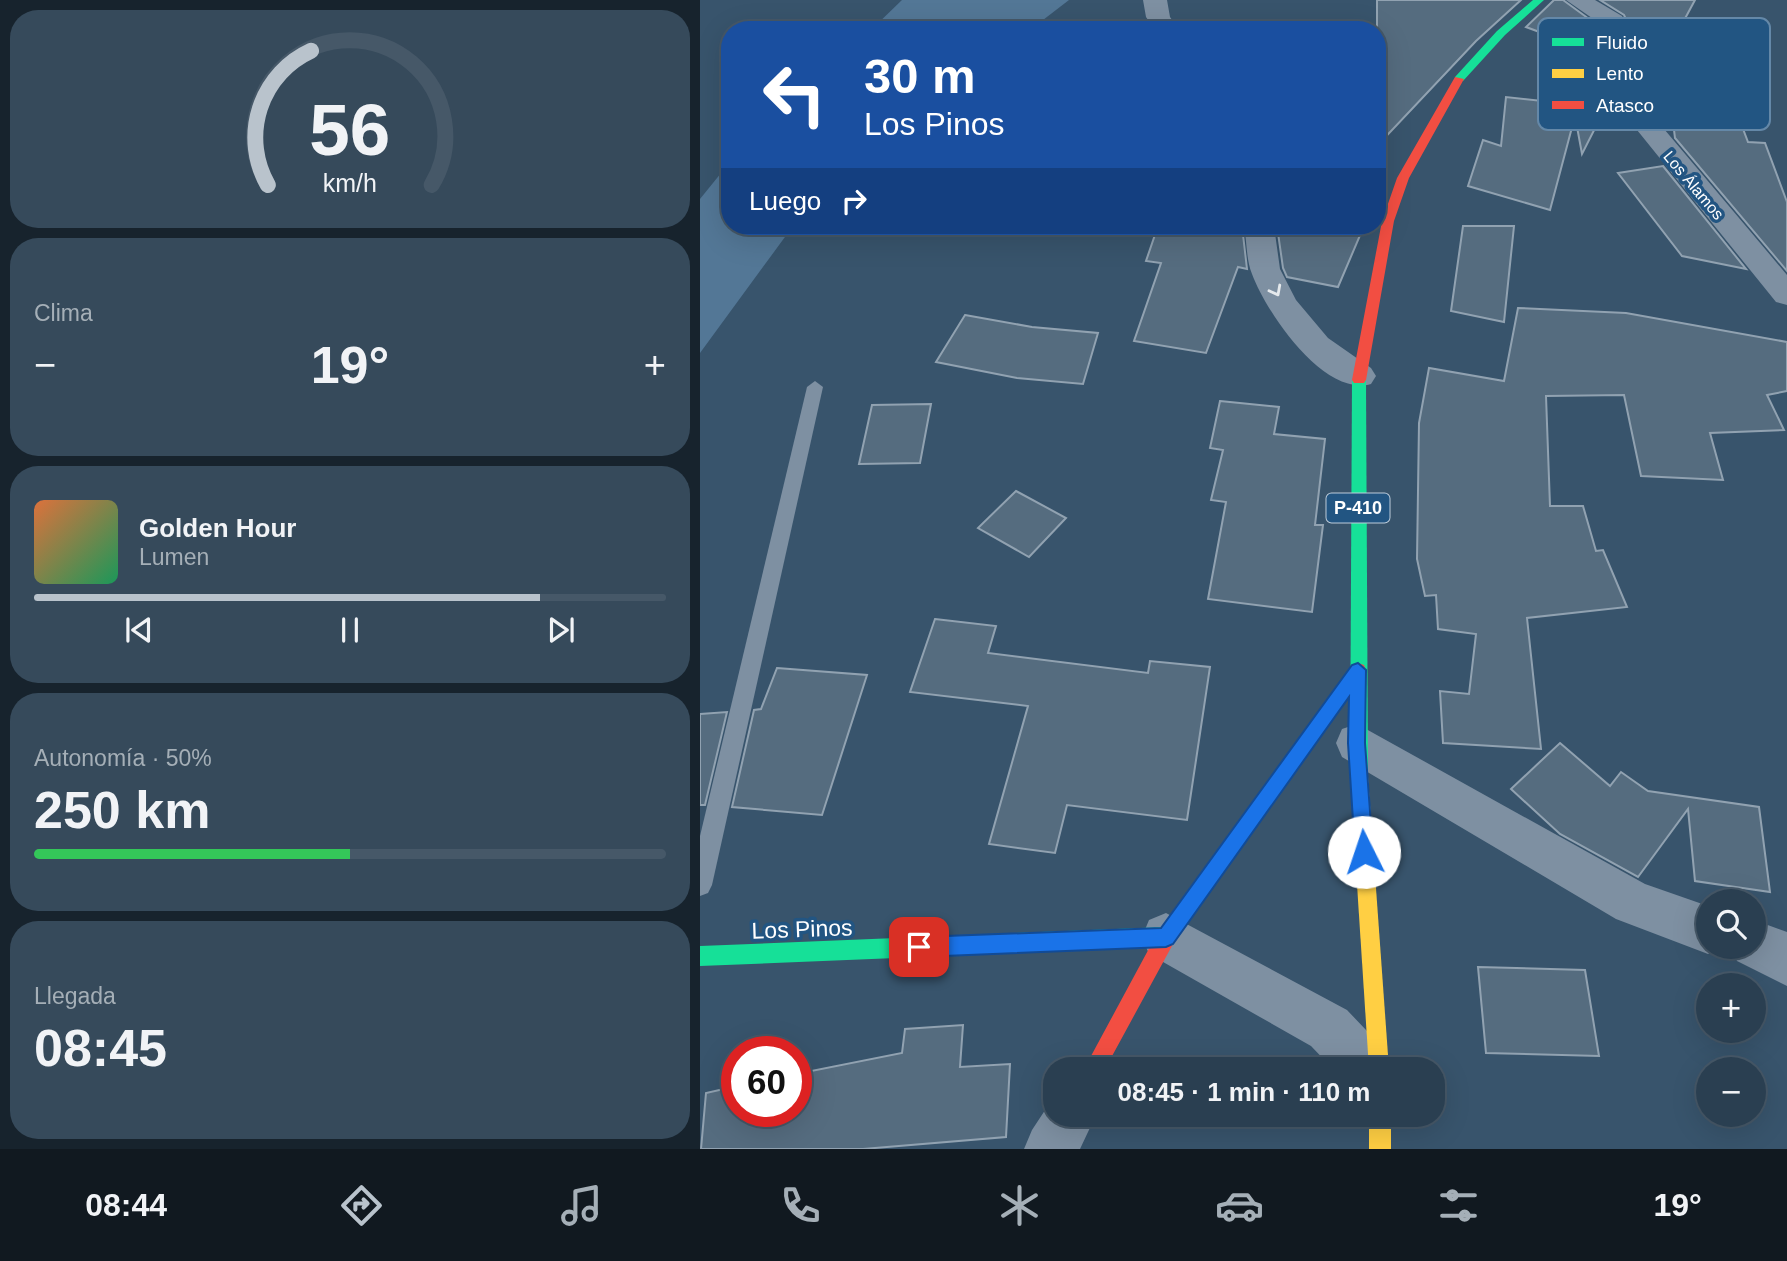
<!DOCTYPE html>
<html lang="es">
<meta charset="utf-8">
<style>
body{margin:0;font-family:Helvetica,sans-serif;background:#364a5b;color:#f1f3f6;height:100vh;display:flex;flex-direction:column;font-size:26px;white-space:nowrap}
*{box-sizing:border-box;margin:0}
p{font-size:23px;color:#a5afb7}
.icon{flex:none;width:38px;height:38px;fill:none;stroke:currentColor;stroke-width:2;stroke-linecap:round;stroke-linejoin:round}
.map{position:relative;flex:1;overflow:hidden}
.panel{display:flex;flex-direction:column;gap:10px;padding:10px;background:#17232d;width:700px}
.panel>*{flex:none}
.top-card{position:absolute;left:21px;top:21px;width:665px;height:214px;border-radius:28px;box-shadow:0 7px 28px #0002,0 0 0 2px #465868;background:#1a4fa0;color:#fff;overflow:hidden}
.buttons{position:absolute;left:996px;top:889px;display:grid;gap:14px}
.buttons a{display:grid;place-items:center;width:70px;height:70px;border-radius:50%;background:#2a3f51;box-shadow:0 7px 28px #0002,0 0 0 2px #465868;font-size:35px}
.speed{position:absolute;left:21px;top:1036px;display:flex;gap:14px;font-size:35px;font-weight:700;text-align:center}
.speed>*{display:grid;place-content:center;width:91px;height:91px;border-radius:50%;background:#2a3f51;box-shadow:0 7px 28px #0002,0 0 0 2px #465868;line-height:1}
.speed .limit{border:10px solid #d22;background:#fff;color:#111}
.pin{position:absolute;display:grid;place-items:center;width:60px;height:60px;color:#fff;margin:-30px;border-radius:14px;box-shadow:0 4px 10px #0006}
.me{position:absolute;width:77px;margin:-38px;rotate:356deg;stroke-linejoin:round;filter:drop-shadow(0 0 5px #0008)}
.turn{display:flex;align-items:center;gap:24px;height:147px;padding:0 28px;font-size:32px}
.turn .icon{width:91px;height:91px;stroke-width:2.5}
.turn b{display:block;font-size:49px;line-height:60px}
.then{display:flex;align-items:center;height:66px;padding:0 28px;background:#0003;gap:14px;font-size:26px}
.big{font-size:52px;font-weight:700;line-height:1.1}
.panel .card{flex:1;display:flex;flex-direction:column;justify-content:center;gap:10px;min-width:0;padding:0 24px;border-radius:28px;background:#364a5b}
.panel .dial{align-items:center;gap:0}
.dial svg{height:182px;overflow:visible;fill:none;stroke:#465868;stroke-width:7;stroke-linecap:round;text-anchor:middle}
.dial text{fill:#f1f3f6;stroke:none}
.song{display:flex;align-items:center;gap:21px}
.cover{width:84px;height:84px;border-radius:10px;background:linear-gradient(135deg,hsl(20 70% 55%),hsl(150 70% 35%))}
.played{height:7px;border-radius:4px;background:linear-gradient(90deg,#b9c3cc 80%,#465868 80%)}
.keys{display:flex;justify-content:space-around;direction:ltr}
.heat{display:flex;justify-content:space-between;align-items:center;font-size:38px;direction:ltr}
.charge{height:10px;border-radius:5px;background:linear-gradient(90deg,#34c759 50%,#465868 0)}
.trip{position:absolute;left:343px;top:1057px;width:402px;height:70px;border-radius:28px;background:#2a3f51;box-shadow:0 7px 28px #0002,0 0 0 2px #465868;font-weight:700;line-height:70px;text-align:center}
.tab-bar{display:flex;height:112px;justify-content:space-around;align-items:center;background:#111920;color:#a5afb7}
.tab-bar .icon{width:49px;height:49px}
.tab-bar .current{color:#b9c3cc}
.tab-bar b{font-size:32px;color:#f1f3f6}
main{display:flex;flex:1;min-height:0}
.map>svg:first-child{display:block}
</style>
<main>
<section class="panel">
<div class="card dial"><svg viewBox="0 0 100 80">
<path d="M14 69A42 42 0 1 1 86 69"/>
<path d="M14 69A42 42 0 0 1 33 10" stroke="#b9c3cc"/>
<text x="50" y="56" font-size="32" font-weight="700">56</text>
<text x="50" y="72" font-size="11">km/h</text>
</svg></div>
<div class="card"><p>Clima</p>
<div class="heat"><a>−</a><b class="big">19°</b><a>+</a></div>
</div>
<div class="card">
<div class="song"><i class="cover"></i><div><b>Golden Hour</b><p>Lumen</p></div></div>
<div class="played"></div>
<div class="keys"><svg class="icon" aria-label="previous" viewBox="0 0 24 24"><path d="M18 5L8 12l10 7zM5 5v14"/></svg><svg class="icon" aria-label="pause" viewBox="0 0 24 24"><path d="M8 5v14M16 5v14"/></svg><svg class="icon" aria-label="next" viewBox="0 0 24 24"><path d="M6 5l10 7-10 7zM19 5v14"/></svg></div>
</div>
<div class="card"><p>Autonomía · 50%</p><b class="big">250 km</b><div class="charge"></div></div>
<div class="card"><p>Llegada</p><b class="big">08:45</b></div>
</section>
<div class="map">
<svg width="1087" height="1149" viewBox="0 0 1087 1149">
<rect width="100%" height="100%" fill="#38546c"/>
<!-- water -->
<g fill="#537796">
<polygon points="202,0 369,0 330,30 171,30"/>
<polygon points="30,162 30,226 93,226 0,353 0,199"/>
</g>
<!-- building -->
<g fill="#556c7f" stroke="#91a2b1" stroke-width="2">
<polygon points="677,0 821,0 776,41 677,146"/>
<polygon points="854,0 863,0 900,27 907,71 915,89 882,154 875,116 850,210 768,186 783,140 801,146 806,97 842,101 872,44 826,27"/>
<polygon points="900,0 995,0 981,26 1036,43 1014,71 1023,120 1040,121 1048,142 1065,143 1087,202 1087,271 975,138 970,97 949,94 939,70 934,36 924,15"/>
<polygon points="963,166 1046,269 982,256 918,173"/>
<polygon points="458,226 542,226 547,269 538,267 506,353 434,341 461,263 446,261"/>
<polygon points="577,226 664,226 638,287 587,277 583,268"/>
<polygon points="763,226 814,226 804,322 751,311"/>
<polygon points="818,308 926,313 1087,342 1087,391 1067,395 1084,430 1010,433 1023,480 941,476 924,395 846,396 850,506 883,506 896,551 903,550 927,607 827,618 841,749 743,743 740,691 769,694 776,634 738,629 736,595 725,596 717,559 719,423 729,368 804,381"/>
<polygon points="265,315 332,327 398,333 383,384 317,378 236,362"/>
<polygon points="520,401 579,407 574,434 625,439 615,525 623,525 612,612 508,599 526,502 511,500 523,450 510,448"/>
<polygon points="231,404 220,463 159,464 172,405"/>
<polygon points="316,491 366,518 329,557 278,528"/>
<polygon points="235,619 296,626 288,653 448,673 450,661 510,667 487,820 367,805 355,853 289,844 328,706 210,692"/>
<polygon points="77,668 167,675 122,815 32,807 54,710 61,709"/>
<polygon points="27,712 5,805 0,805 0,714"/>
<polygon points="860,743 910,786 921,772 948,791 1059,807 1070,892 995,881 988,809 938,877 860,834 811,789"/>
<polygon points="778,967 885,970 899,1056 786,1053"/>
<polygon points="263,1025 260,1067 310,1064 306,1137 163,1149 1,1149 6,1093 37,1086 37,1111 96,1111 96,1074 202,1053 205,1029"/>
</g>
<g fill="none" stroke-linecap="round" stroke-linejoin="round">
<!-- lane -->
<polygon fill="#7e90a2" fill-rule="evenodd" points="115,381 123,387 12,885 8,893 0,896 0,836 107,387"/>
<!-- street -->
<g fill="#7e90a2" fill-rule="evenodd">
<polygon points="443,0 467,0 470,17 479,30 455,30 446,17"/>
<polygon points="866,0 895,0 922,16 931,36 936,71 959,123 1087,275 1087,305 1076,302 933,125 910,71 902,25"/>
<path d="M544,226H574L580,269L596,300L628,338L671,368L676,376L671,384C624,398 566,312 552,274C546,259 547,242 544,226Z"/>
<polygon points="657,724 945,884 1008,906 1008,947 1025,947 1008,954 916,919 642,757 636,743 642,729"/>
<polygon points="466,913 647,1010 686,1051 694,1069 633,1069 611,1046 449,954 442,937 449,920"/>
<polygon points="1054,920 1087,932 1087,986 1037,961 1031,947 1054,947"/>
<polygon points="355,1095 355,1115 396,1115 380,1149 324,1149 332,1130"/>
</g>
<!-- fast -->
<g fill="#16e098" fill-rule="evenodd">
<polygon points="833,0 844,0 805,35 763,81 755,81 755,77 797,31"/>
<polygon points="659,375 666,380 668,777 665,783 659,785 653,783 650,777 652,380"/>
<polygon points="466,927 473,930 476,937 473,944 466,947 0,966 0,946"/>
</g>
<!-- slow -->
<g fill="#ffcf43" fill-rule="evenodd">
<polygon points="659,769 665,771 668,777 689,1069 669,1069 650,777 653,771"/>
<rect x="669" y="1115" width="22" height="34"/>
</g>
<!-- jam -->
<g fill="#f24e42" fill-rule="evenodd">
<polygon points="755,77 764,79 709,178 694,221 666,380 664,383 654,383 652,380 682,221 697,178"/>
<polygon points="658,663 664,665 666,670 664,675 473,944 405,1069 384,1069 459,930 652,665"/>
</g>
</g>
<!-- one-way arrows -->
<defs><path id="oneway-chevron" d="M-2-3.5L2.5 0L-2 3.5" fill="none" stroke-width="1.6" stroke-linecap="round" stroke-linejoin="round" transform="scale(1.75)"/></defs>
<use stroke="#e5e9ec" href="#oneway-chevron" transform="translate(576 291) rotate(62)"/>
<!-- route -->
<polygon fill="#1a73e8" stroke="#114b97" stroke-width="2" points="658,663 666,670 665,743 673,852 671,858 664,861 657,858 655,852 648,743 649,697 473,944 466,947 219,957 212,954 209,947 212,940 219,937 461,928 652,665"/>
<g text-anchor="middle" stroke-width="7" stroke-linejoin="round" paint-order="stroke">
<!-- far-street labels -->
<g font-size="16" fill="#fff" stroke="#225582">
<text transform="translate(994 185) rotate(50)" y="6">Los Álamos</text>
</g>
<!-- shield labels -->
<rect fill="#225582" stroke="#bdccda" stroke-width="2" x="626.5" y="493.5" width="63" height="29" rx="5"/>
<g font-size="18" font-weight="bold" fill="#fff">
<text x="658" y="514">P-410</text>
</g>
<!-- near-street labels -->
<g font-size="23" fill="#fff" stroke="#225582">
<text transform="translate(102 929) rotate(-2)" y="8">Los Pinos</text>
</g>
</g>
<!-- legend -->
<rect x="838" y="18" width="232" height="112" rx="10" fill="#225582" stroke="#6488a8" stroke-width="2"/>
<rect x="852" y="38" width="32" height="8" fill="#16e098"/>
<rect x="852" y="69" width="32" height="9" fill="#ffcf43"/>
<rect x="852" y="101" width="32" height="8" fill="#f24e42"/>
<g font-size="19" fill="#fff">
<text x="896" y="49">Fluido</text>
<text x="896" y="80">Lento</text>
<text x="896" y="112">Atasco</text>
</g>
</svg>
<div class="buttons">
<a><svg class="icon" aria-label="search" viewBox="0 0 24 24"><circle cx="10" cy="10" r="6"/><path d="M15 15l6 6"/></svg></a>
<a>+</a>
<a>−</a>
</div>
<div class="speed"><div class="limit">60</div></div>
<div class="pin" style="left:219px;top:947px;background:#d93025"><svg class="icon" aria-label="arrive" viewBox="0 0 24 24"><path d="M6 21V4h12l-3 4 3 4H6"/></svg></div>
<svg class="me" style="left:664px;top:852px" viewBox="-20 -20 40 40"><circle r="19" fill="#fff"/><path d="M0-13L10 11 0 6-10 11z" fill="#1a73e8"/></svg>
<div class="trip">08:45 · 1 min · 110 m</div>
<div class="top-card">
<div class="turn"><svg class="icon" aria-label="left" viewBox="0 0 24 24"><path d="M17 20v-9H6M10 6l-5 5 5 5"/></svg><div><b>30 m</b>Los Pinos</div></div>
<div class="then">Luego<svg class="icon" aria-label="right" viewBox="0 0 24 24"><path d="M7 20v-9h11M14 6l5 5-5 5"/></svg></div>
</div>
</div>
</main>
<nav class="tab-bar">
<b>08:44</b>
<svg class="icon current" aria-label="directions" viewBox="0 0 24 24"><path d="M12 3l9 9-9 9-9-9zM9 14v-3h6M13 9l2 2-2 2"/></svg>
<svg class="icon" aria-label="music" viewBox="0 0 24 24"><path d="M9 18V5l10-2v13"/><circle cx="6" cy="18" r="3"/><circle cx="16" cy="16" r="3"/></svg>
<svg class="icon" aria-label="phone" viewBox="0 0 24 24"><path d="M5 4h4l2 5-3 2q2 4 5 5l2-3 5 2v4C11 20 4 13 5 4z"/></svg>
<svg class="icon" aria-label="climate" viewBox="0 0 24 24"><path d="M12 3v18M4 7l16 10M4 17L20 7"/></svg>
<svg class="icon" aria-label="car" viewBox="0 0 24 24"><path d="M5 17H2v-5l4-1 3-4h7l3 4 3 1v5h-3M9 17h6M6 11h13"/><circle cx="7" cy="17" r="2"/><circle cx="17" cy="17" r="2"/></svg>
<svg class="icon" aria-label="filters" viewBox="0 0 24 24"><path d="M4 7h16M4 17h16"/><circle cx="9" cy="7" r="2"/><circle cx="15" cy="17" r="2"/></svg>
<b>19°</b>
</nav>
